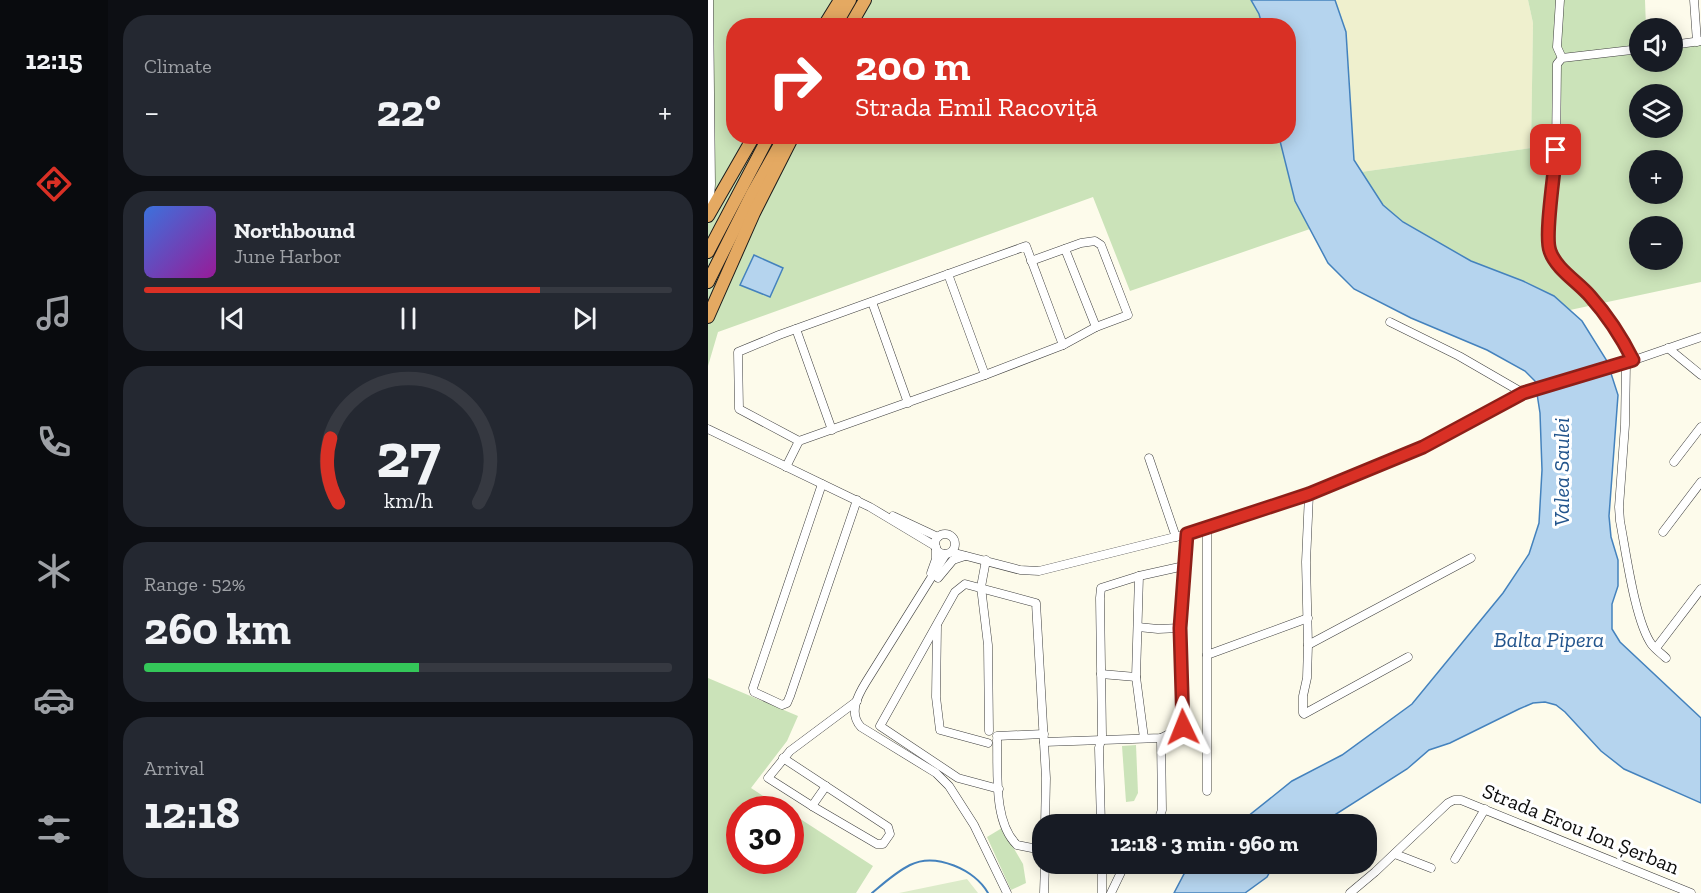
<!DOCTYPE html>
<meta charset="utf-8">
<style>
body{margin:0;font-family:"Zilla Slab",serif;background:#242831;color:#f1f3f6;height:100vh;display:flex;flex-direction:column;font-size:22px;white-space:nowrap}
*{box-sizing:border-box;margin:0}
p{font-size:20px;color:#9ea1a6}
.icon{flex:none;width:33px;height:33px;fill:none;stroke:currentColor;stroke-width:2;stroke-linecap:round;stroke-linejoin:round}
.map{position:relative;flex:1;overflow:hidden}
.drawer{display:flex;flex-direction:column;gap:15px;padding:15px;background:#0d0f14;width:600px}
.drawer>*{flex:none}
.banner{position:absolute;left:18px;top:18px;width:570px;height:126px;border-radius:24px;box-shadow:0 3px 15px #0003;background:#d93025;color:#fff;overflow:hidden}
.buttons{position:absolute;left:921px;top:18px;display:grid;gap:12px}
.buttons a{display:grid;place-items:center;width:54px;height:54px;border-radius:50%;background:#171b24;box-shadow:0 3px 15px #0003;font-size:30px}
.speed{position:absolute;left:18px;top:796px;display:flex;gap:12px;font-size:30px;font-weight:700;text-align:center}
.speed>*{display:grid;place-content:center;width:78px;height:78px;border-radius:50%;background:#171b24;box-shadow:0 3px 15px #0003;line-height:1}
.speed .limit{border:9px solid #d22;background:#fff;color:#111}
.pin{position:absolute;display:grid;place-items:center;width:51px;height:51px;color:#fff;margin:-26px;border-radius:12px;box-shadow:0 3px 9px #0006}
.me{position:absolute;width:66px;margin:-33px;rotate:358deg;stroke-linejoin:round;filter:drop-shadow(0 0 4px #0008)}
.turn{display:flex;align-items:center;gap:21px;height:126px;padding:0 30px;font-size:27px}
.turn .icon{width:78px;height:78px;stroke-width:2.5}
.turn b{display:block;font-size:42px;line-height:51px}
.big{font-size:45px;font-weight:800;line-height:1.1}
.drawer .widget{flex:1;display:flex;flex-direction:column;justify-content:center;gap:9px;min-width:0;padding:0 21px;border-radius:24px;background:#242831}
.drawer .dial{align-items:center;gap:0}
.dial svg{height:156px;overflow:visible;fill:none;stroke:#363941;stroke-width:7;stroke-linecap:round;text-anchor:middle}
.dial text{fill:#f1f3f6;stroke:none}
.song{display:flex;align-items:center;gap:18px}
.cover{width:72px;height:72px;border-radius:9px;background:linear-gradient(135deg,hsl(220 70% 55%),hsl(300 70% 35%))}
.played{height:6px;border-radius:3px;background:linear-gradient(90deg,#d93025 75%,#363941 75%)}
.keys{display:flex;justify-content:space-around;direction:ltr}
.heat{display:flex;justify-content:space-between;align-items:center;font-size:33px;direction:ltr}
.charge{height:9px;border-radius:4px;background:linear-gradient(90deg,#34c759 52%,#363941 0)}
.trip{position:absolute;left:324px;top:814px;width:345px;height:60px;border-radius:24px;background:#171b24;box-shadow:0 3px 15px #0003;font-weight:800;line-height:60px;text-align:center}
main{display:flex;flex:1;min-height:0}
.tabs{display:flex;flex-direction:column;width:108px;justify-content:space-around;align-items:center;background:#090b0e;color:#9ea1a6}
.tabs .icon{width:42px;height:42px}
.tabs .active{color:#d93025}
.tabs b{font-size:27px;color:#f1f3f6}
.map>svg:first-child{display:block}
</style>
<main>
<nav class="tabs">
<b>12:15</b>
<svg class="icon active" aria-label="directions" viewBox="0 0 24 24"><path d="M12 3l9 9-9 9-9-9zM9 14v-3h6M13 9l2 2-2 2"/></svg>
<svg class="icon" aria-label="music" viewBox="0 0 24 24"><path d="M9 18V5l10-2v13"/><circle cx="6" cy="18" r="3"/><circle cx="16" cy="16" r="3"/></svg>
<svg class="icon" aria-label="phone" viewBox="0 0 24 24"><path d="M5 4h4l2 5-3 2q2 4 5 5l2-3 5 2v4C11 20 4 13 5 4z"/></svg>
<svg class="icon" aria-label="climate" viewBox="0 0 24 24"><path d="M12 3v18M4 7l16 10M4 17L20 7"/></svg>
<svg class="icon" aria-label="car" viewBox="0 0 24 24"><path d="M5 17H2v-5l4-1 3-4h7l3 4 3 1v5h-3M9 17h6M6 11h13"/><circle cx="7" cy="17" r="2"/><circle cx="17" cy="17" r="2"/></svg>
<svg class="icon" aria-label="filters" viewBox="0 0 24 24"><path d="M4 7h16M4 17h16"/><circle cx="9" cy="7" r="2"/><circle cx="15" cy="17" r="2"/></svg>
</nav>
<section class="drawer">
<div class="widget"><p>Climate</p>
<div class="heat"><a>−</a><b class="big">22°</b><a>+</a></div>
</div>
<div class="widget">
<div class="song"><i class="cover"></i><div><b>Northbound</b><p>June Harbor</p></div></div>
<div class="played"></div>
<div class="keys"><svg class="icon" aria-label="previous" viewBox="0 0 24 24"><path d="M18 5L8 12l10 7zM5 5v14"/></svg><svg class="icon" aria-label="pause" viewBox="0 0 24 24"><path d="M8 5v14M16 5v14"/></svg><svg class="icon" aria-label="next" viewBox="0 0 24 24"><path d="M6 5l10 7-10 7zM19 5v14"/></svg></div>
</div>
<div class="widget dial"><svg viewBox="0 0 100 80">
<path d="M14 69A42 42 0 1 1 86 69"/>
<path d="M14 69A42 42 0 0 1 10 36" stroke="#d93025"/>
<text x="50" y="56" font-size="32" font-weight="700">27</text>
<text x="50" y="72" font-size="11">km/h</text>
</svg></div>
<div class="widget"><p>Range · 52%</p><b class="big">260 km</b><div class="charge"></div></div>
<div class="widget"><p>Arrival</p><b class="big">12:18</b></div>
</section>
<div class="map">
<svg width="993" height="893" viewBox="0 0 993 893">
<rect width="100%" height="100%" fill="#fdfbeb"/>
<!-- farmland -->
<polygon fill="#eff0ce" points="627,0 820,0 825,23 823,148 653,172 646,160 638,32"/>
<!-- green -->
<g fill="#cbe3b9" fill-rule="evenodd">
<polygon points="0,0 543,0 551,14 554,25 26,26 26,136 571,137 587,201 602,229 422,291 385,197 10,332 0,366"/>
<path d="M820,0H937L938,28H932V62H964L965,47L993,44V282L862,310C830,282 800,279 763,261C739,250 696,225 677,207C667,198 661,183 653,172L823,148L825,23ZM932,94H964V128H932ZM932,160H964V194H932ZM932,226H964V260H932Z"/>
<polygon points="0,678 90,716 79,741 43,788 77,810 32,810 32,861 82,861 83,813 165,866 148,893 0,893"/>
<polygon points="428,745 430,793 426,801 418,802 414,746"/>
<polygon points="294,828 315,864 318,883 303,890 279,837"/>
</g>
<!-- pitch -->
<polygon fill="#dcebc9" points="259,879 270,893 191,893"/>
<!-- water -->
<g fill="#b5d4ee" stroke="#4482bd" stroke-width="1.5">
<polygon points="543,0 627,0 638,32 646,160 675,205 695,222 763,261 815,281 846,296 874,321 899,361 910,395 901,516 903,537 910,560 910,586 904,604 904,629 912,642 993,718 993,803 916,769 893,751 857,712 848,705 837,702 825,703 811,709 742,743 721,750 699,769 611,825 529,825 584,781 634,755 704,704 795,593 821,554 831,523 834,470 832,413 827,381 817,371 779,350 703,318 646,289 620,263 587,201 571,137 580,136 580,26 554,25 551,14"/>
<polygon points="46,255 75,268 62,297 32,285"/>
<polygon points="486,864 566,864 559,877 537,893 466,893 476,874"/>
</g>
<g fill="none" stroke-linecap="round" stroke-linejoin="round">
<!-- stream -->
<path stroke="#4482bd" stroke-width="2" d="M164,893C176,883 188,872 202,865C228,852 267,870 280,893"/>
<!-- minor casing -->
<g stroke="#3e3e3e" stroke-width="9">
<g id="minor">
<polyline points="852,0 849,47 854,58"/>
<polyline points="986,0 989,42"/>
<polyline points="964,45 993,41"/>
<polyline points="1,211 3,184 1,0"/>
<polyline points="357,249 388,327"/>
<polyline points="240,274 277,375"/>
<polyline points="164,302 200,403"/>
<polyline points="682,322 751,356 815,393"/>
<polyline points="88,329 124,430"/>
<polyline points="960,348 993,375"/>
<path d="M925,360C915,340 901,320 887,302C874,285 843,265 841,245L848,150L849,64L854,58L932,49"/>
<path d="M918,363L917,425L911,507L912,521C918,552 927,622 944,645C948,650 954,654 958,658"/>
<polyline points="0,429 162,507 227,546"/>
<polyline points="91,441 31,409 30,352 71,335 318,246 355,345"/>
<polyline points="441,458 468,537"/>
<polyline points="966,462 993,427"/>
<polyline points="78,467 91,441 277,375 355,345 388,327 420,315 393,245 387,241 373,243 323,261"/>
<polyline points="114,484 45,688 46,692 74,705 79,703 82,696 149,500"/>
<polyline points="601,494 598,562 600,645 599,678 595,696 595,713 596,714 700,657"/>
<polyline points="185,516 230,537"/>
<polyline points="955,532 993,482"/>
<circle cx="237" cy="544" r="10"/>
<polyline points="243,552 312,570 331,571 479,534 601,494 715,447 815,393 906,367 993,337"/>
<path d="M238,554L158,682C150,695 140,713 153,727L228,773L241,786L266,825L299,893"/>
<polyline points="278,560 273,587 280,645 281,731"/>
<polyline points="223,573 228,559 228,547"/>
<polyline points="431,576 428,677 436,738"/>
<polyline points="230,578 245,560 257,556"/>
<polyline points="229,626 228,697 232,730 280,743"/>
<polyline points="430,627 450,629 472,628"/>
<polyline points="600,645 763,558"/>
<polyline points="948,648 993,589"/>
<polyline points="499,655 600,618"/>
<polyline points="393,674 428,677"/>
<polyline points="289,736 336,734"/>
<path d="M289,740C290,772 285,822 309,845L334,850"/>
<polyline points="336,742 453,738 475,727 472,628 479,534"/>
<polyline points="75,758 180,827 182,834 175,844 169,844 104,806"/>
<polyline points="118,786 104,806 60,778 82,751 149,701"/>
<polyline points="291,789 250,778 172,726 247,592 257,584 328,603 338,778 337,825"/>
<polyline points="499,791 499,529"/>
<polyline points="393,825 391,748 394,735 392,598 393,588 431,576 476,566"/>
<polyline points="444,825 451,818 454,810 453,738"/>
<polyline points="687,854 723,868"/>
<polyline points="747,859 777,809"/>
<polyline points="394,864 394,893"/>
<polyline points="336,893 337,864"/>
<polyline points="403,893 417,864"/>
<polyline points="642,893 667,872 740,803 746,800 753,800 983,893"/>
</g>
</g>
<!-- highway casing -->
<g stroke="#1c1c1c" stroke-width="14">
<g id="highway">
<polyline points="116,26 132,0"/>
<polyline points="127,26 142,0"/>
<polyline points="142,26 157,0"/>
<polyline points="0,216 46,136"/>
<polyline points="0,252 61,136"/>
<polyline points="0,282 44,194 75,139"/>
<polyline points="0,317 46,213 85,136"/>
</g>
</g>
<!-- minor -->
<use href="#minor" stroke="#fff" stroke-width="8"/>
<!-- highway -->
<use href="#highway" stroke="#e4a962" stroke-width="12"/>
</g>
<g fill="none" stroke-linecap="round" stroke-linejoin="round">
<!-- route casing -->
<g stroke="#8d1f18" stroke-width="15">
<path id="route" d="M475,727L472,628L479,534L601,494L715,447L815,393L925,360C914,338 899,315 882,296C870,282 848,269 842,251C836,236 847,171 848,150"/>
</g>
<!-- route -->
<use href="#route" stroke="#d93025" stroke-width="10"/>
</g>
<g text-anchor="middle" stroke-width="6" stroke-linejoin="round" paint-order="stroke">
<!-- street labels -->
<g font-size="21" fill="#0b0b0b" stroke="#fff">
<text transform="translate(873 829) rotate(22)" y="7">Strada Erou Ion Șerban</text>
</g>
<!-- water labels -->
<g font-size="22" font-style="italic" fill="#23558d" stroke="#fff">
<text transform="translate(853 472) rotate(-90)" y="8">Valea Saulei</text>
<text x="841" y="647">Balta Pipera</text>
</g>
</g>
</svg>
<div class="buttons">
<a><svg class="icon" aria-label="sound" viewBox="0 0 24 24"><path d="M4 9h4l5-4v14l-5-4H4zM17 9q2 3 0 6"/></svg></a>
<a><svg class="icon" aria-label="layers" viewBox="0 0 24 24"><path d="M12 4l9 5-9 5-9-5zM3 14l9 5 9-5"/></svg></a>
<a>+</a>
<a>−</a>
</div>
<div class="speed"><div class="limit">30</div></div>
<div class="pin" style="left:848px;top:150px;background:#d93025"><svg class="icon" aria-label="arrive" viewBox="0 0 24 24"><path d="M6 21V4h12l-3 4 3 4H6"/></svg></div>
<svg class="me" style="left:475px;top:727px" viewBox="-20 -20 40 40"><path d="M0-17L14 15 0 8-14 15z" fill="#d93025" stroke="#fff" stroke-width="4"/></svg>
<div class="trip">12:18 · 3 min · 960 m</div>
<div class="banner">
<div class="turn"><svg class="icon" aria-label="right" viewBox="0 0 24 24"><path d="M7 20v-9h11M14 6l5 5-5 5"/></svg><div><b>200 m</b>Strada Emil Racoviță</div></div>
</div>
</div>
</main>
